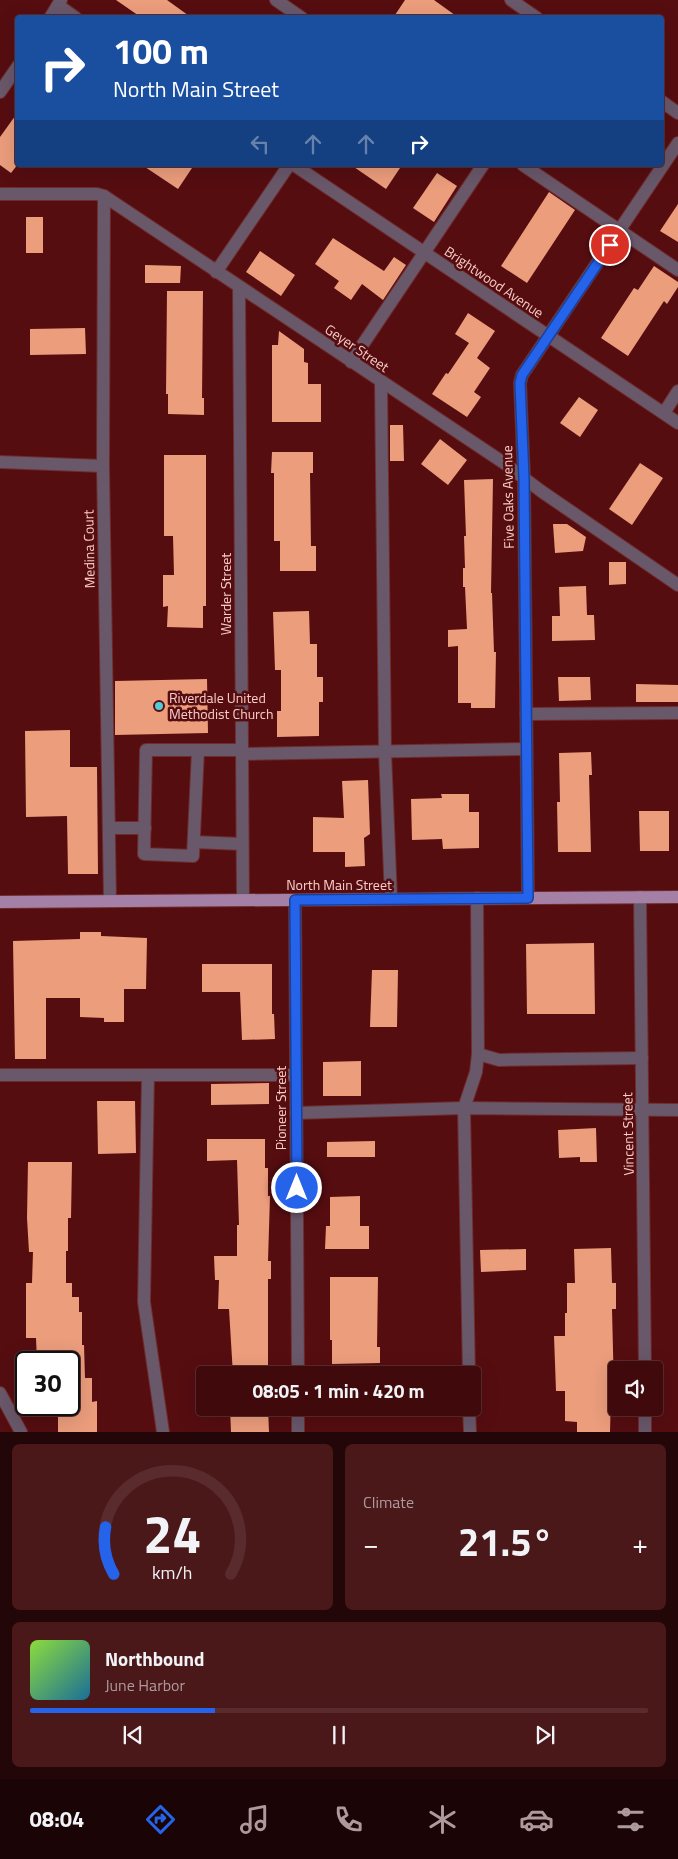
<!DOCTYPE html>
<meta charset="utf-8">
<style>
body{margin:0;font-family:"Titillium Web",sans-serif;background:#4b181a;color:#f1f3f6;height:100vh;display:flex;flex-direction:column;font-size:19px;white-space:nowrap}
*{box-sizing:border-box;margin:0}
p{font-size:16px;color:#ae9a9d}
.icon{flex:none;width:28px;height:28px;fill:none;stroke:currentColor;stroke-width:2;stroke-linecap:round;stroke-linejoin:round}
.map{position:relative;height:1432px;overflow:hidden}
.panel{display:flex;flex-direction:column;gap:12px;padding:12px;background:#230607;flex:1}
.panel>*{flex:none}
.top-card{position:absolute;left:15px;top:15px;width:649px;height:152px;border-radius:5px;box-shadow:0 5px 20px #0002,0 0 0 1px #592b2d;background:#1a4fa0;color:#fff;overflow:hidden}
.fabs{position:absolute;left:608px;top:1361px;display:grid;gap:10px}
.fabs a{display:grid;place-items:center;width:55px;height:55px;border-radius:5px;background:#400a0c;box-shadow:0 5px 20px #0002,0 0 0 1px #592b2d;font-size:25px}
.speed{position:absolute;left:15px;top:1351px;display:flex;gap:10px;font-size:25px;font-weight:700;text-align:center}
.speed>*{display:grid;place-content:center;width:65px;height:65px;border-radius:50%;background:#400a0c;box-shadow:0 5px 20px #0002,0 0 0 1px #592b2d;line-height:1}
.speed .limit{border:2px solid #111;border-radius:8px;background:#fff;color:#111}
.pin{position:absolute;display:grid;place-items:center;width:42px;height:42px;color:#fff;margin:-21px;border:2px solid #fff;border-radius:50%;box-shadow:0 1px 5px #0007}
.me{position:absolute;width:55px;margin:-28px;rotate:0deg;stroke-linejoin:round;filter:drop-shadow(0 0 4px #0008)}
.turn{display:flex;align-items:center;gap:18px;height:105px;padding:0 15px;font-size:22px}
.turn .icon{width:65px;height:65px;stroke-width:2.5}
.turn b{display:block;font-size:35px;line-height:42px}
.lanes{display:flex;align-items:center;height:48px;padding:0 15px;background:#0003;justify-content:center;gap:25px;direction:ltr}
.lanes .off{opacity:.35}
.big{font-size:38px;font-weight:700;line-height:1.1}
.panel .widget{flex:1;display:flex;flex-direction:column;justify-content:center;gap:8px;min-width:0;padding:0 18px;border-radius:8px;background:#4b181a}
.panel .dial{align-items:center;gap:0}
.dial svg{height:130px;overflow:visible;fill:none;stroke:#592b2d;stroke-width:7;stroke-linecap:round;text-anchor:middle}
.dial text{fill:#f1f3f6;stroke:none}
.song{display:flex;align-items:center;gap:15px}
.cover{width:60px;height:60px;border-radius:8px;background:linear-gradient(135deg,hsl(90 70% 55%),hsl(200 70% 35%))}
.played{height:5px;border-radius:2px;background:linear-gradient(90deg,#2563eb 30%,#592b2d 30%)}
.keys{display:flex;justify-content:space-around;direction:ltr}
.heat{display:flex;justify-content:space-between;align-items:center;font-size:28px;direction:ltr}
.panel .tiles{flex:1;display:grid;gap:12px;grid-template-columns:1fr 1fr}
.widget:last-child{grid-column:span 2}
.trip{position:absolute;left:196px;top:1366px;width:285px;height:50px;border-radius:5px;background:#400a0c;box-shadow:0 5px 20px #0002,0 0 0 1px #592b2d;font-weight:700;line-height:50px;text-align:center}
.tab-bar{display:flex;height:80px;justify-content:space-around;align-items:center;background:#1a0405;color:#ae9a9d}
.tab-bar .icon{width:35px;height:35px}
.tab-bar .current{color:#2563eb}
.tab-bar b{font-size:22px;color:#f1f3f6}
.map>svg:first-child{display:block}
</style>
<div class="map">
<svg width="678" height="1432" viewBox="0 0 678 1432">
<rect width="100%" height="100%" fill="#550d10"/>
<!-- building -->
<g fill="#eb9d7c">
<polygon points="116,0 167,0 192,18 142,18"/>
<polygon points="405,0 434,0 459,18 393,18"/>
<polygon points="18,112 18,164 11,173 0,165 0,137"/>
<polygon points="142,165 194,165 178,189"/>
<polygon points="351,165 402,165 386,189"/>
<polygon points="437,173 457,186 434,222 413,208"/>
<polygon points="549,192 575,210 527,283 501,266"/>
<polygon points="678,204 678,242 660,231"/>
<rect x="26" y="217" width="17" height="36"/>
<polygon points="333,238 384,271 394,257 406,265 383,300 362,284 351,300 334,288 339,281 315,264"/>
<polygon points="260,251 295,275 281,296 246,272"/>
<polygon points="145,265 181,266 180,283 145,283"/>
<polygon points="654,266 678,282 678,287 667,304 664,301 628,356 601,338 634,288 638,290"/>
<polygon points="167,291 203,291 202,398 204,398 204,415 168,414 168,394 166,394"/>
<polygon points="468,313 495,331 477,358 490,368 474,392 481,397 467,417 432,394 446,373 448,374 469,343 455,334"/>
<polygon points="85,328 86,354 30,355 30,329"/>
<polygon points="279,331 304,349 304,362 308,363 308,384 321,384 321,422 272,422 272,345 278,345"/>
<polygon points="579,397 598,410 580,437 560,423"/>
<polygon points="390,425 403,425 404,461 390,461"/>
<polygon points="440,439 467,460 448,485 421,464"/>
<polygon points="272,452 313,452 313,473 310,473 311,546 316,546 316,571 280,571 280,541 274,541 274,473 271,473"/>
<polygon points="164,455 206,455 206,606 203,606 203,628 167,627 168,606 163,607 163,575 174,575 173,536 164,536"/>
<polygon points="640,463 663,478 632,525 609,509"/>
<polygon points="493,479 491,593 492,593 494,652 496,652 495,708 471,708 471,703 458,703 458,646 448,647 448,630 467,629 465,587 463,587 463,568 465,568 464,536 466,536 464,480"/>
<polygon points="553,524 567,524 586,537 583,551 555,553"/>
<polygon points="609,562 626,562 626,584 609,585"/>
<polygon points="586,586 587,615 594,615 595,640 552,641 552,616 560,616 559,587"/>
<polygon points="309,611 310,644 317,644 317,677 323,677 323,702 319,702 319,736 277,737 277,711 281,711 281,670 275,670 273,612"/>
<polygon points="558,677 590,677 591,700 559,701"/>
<polygon points="207,679 208,733 115,735 115,681"/>
<polygon points="636,684 678,685 678,702 636,702"/>
<polygon points="70,730 70,767 97,767 98,874 68,874 67,816 26,817 25,731"/>
<polygon points="591,752 592,775 589,775 591,852 558,852 557,802 560,802 559,753"/>
<polygon points="368,780 370,834 364,838 365,866 345,867 345,852 313,852 313,817 344,818 342,781"/>
<polygon points="441,794 469,794 469,812 479,812 479,848 443,849 442,839 412,840 411,799 442,798"/>
<polygon points="639,811 669,811 669,851 640,851"/>
<polygon points="80,932 101,932 101,936 147,938 146,989 124,989 124,1022 104,1022 104,1018 80,1017 80,998 46,998 46,1059 15,1059 13,941 80,939"/>
<polygon points="594,943 595,1014 527,1014 526,944"/>
<polygon points="202,964 272,964 272,1014 274,1014 275,1039 242,1040 240,992 202,992"/>
<polygon points="372,970 398,970 397,1027 370,1027"/>
<polygon points="361,1061 361,1096 323,1096 323,1062"/>
<polygon points="269,1083 269,1104 211,1105 211,1084"/>
<polygon points="97,1101 135,1101 136,1153 98,1154"/>
<polygon points="596,1128 597,1162 580,1162 580,1157 559,1158 558,1130"/>
<polygon points="207,1139 265,1139 265,1168 268,1168 268,1196 270,1196 268,1261 271,1261 271,1279 268,1279 268,1375 233,1375 229,1309 218,1309 219,1280 215,1280 214,1256 237,1256 237,1225 239,1225 237,1160 207,1161"/>
<polygon points="375,1141 375,1157 327,1157 327,1142"/>
<polygon points="28,1162 72,1162 71,1218 68,1218 68,1251 66,1251 66,1283 72,1283 72,1297 79,1297 79,1312 82,1312 82,1345 84,1345 85,1378 92,1378 92,1402 97,1401 97,1432 58,1432 58,1405 69,1405 69,1362 37,1362 36,1338 26,1338 26,1283 32,1283 33,1252 29,1252 27,1218"/>
<polygon points="360,1196 360,1226 369,1226 369,1249 325,1249 326,1226 330,1226 330,1197"/>
<polygon points="611,1248 612,1283 616,1283 616,1309 612,1309 614,1391 611,1391 610,1432 577,1432 577,1422 565,1421 565,1391 556,1391 554,1336 565,1336 565,1313 567,1313 567,1283 575,1283 574,1249"/>
<polygon points="526,1249 526,1270 481,1272 480,1250"/>
<polygon points="330,1277 378,1277 377,1347 380,1347 380,1363 332,1364 332,1340 330,1340"/>
<polygon points="230,1408 268,1408 269,1432 231,1432"/>
</g>
<g fill="none" stroke-linecap="round" stroke-linejoin="round">
<!-- minor casing -->
<g stroke="#6f2c2d" stroke-width="14">
<g id="minor">
<polyline points="276,0 302,18"/>
<polyline points="511,0 537,18"/>
<polyline points="58,5 76,18"/>
<polyline points="50,18 61,0"/>
<polyline points="0,92 18,66"/>
<polyline points="661,101 678,113"/>
<polyline points="294,165 678,423"/>
<polyline points="523,165 678,270"/>
<polyline points="0,194 97,194 104,196 504,463 541,491 678,585"/>
<polyline points="104,196 103,466 110,901"/>
<polyline points="216,272 289,165"/>
<polyline points="239,287 243,900"/>
<polyline points="351,362 483,165"/>
<polyline points="381,381 385,752 391,899"/>
<polyline points="664,413 678,391"/>
<polyline points="0,462 103,466"/>
<polyline points="526,714 678,713"/>
<polyline points="198,750 193,856 144,854 146,750 242,750"/>
<polyline points="242,754 526,749"/>
<polyline points="109,828 145,828"/>
<polyline points="194,842 242,844"/>
<polyline points="640,897 645,1370"/>
<polyline points="477,898 478,1054 499,1060 642,1058"/>
<polyline points="528,898 524,478 520,383 522,375 678,143"/>
<polyline points="295,900 298,1375"/>
<polyline points="0,1075 296,1075"/>
<polyline points="148,1075 144,1302 163,1432"/>
<polyline points="296,1113 464,1108 678,1110"/>
<polyline points="469,1375 464,1108 476,1072 478,1054"/>
<polyline points="0,1393 21,1432"/>
<polyline points="298,1408 298,1432"/>
<polyline points="469,1408 470,1432"/>
<polyline points="645,1408 645,1432"/>
</g>
</g>
<!-- major casing -->
<g stroke="#6f2c2d" stroke-width="14">
<polyline id="major" points="0,902 678,897"/>
</g>
<!-- minor -->
<use href="#minor" stroke="#69576a" stroke-width="12"/>
<!-- major -->
<use href="#major" stroke="#a480a7" stroke-width="12"/>
</g>
<g fill="none" stroke-linecap="round" stroke-linejoin="round">
<!-- route casing -->
<g stroke="#184099" stroke-width="12">
<polyline id="route" points="297,1188 295,900 528,898 524,478 520,383 522,375 610,245"/>
</g>
<!-- route -->
<use href="#route" stroke="#2563eb" stroke-width="9"/>
</g>
<!-- markers -->
<circle fill="#52cbd7" stroke="#550d10" stroke-width="2" cx="159" cy="706" r="5"/>
<g text-anchor="middle" stroke-width="5" stroke-linejoin="round" paint-order="stroke">
<!-- street labels -->
<g font-size="14" fill="#f9ccc8" stroke="#550d10">
<text transform="translate(494 282) rotate(34)" y="5">Brightwood Avenue</text>
<text transform="translate(357 348) rotate(34)" y="5">Geyer Street</text>
<text transform="translate(508 497) rotate(-91)" y="5">Five Oaks Avenue</text>
<text transform="translate(89 549) rotate(-91)" y="5">Medina Court</text>
<text transform="translate(226 594) rotate(-90)" y="5">Warder Street</text>
<text x="339" y="890">North Main Street</text>
<text transform="translate(281 1108) rotate(-90)" y="5">Pioneer Street</text>
<text transform="translate(628 1134) rotate(-91)" y="5">Vincent Street</text>
</g>
<!-- poi labels -->
<g font-size="14" fill="#f9ccc8" stroke="#550d10" text-anchor="start">
<text x="169" y="703">Riverdale United<tspan x="169" dy="16">Methodist Church</tspan></text>
</g>
</g>
</svg>
<div class="fabs">
<a><svg class="icon" aria-label="sound" viewBox="0 0 24 24"><path d="M4 9h4l5-4v14l-5-4H4zM17 9q2 3 0 6"/></svg></a>
</div>
<div class="speed"><div class="limit">30</div></div>
<div class="pin" style="left:610px;top:245px;background:#d93025"><svg class="icon" aria-label="arrive" viewBox="0 0 24 24"><path d="M6 21V4h12l-3 4 3 4H6"/></svg></div>
<svg class="me" style="left:297px;top:1188px" viewBox="-20 -20 40 40"><circle r="17" fill="#2563eb" stroke="#fff" stroke-width="3"/><path d="M0-11L8 9 0 5-8 9z" fill="#fff"/></svg>
<div class="trip">08:05 · 1 min · 420 m</div>
<div class="top-card">
<div class="turn"><svg class="icon" aria-label="right" viewBox="0 0 24 24"><path d="M7 20v-9h11M14 6l5 5-5 5"/></svg><div><b>100 m</b>North Main Street</div></div>
<div class="lanes"><svg class="icon off" aria-label="left" viewBox="0 0 24 24"><path d="M17 20v-9H6M10 6l-5 5 5 5"/></svg><svg class="icon off" aria-label="ahead" viewBox="0 0 24 24"><path d="M12 20V5M6 11l6-6 6 6"/></svg><svg class="icon off" aria-label="ahead" viewBox="0 0 24 24"><path d="M12 20V5M6 11l6-6 6 6"/></svg><svg class="icon" aria-label="right" viewBox="0 0 24 24"><path d="M7 20v-9h11M14 6l5 5-5 5"/></svg></div>
</div>
</div>
<section class="panel">
<div class="tiles">
<div class="widget dial"><svg viewBox="0 0 100 80">
<path d="M14 69A42 42 0 1 1 86 69"/>
<path d="M14 69A42 42 0 0 1 9 40" stroke="#2563eb"/>
<text x="50" y="56" font-size="32" font-weight="700">24</text>
<text x="50" y="72" font-size="11">km/h</text>
</svg></div>
<div class="widget"><p>Climate</p>
<div class="heat"><a>−</a><b class="big">21.5°</b><a>+</a></div>
</div>
<div class="widget">
<div class="song"><i class="cover"></i><div><b>Northbound</b><p>June Harbor</p></div></div>
<div class="played"></div>
<div class="keys"><svg class="icon" aria-label="previous" viewBox="0 0 24 24"><path d="M18 5L8 12l10 7zM5 5v14"/></svg><svg class="icon" aria-label="pause" viewBox="0 0 24 24"><path d="M8 5v14M16 5v14"/></svg><svg class="icon" aria-label="next" viewBox="0 0 24 24"><path d="M6 5l10 7-10 7zM19 5v14"/></svg></div>
</div>
</div>
</section>
<nav class="tab-bar">
<b>08:04</b>
<svg class="icon current" aria-label="directions" viewBox="0 0 24 24"><path d="M12 3l9 9-9 9-9-9zM9 14v-3h6M13 9l2 2-2 2"/></svg>
<svg class="icon" aria-label="music" viewBox="0 0 24 24"><path d="M9 18V5l10-2v13"/><circle cx="6" cy="18" r="3"/><circle cx="16" cy="16" r="3"/></svg>
<svg class="icon" aria-label="phone" viewBox="0 0 24 24"><path d="M5 4h4l2 5-3 2q2 4 5 5l2-3 5 2v4C11 20 4 13 5 4z"/></svg>
<svg class="icon" aria-label="climate" viewBox="0 0 24 24"><path d="M12 3v18M4 7l16 10M4 17L20 7"/></svg>
<svg class="icon" aria-label="car" viewBox="0 0 24 24"><path d="M5 17H2v-5l4-1 3-4h7l3 4 3 1v5h-3M9 17h6M6 11h13"/><circle cx="7" cy="17" r="2"/><circle cx="17" cy="17" r="2"/></svg>
<svg class="icon" aria-label="filters" viewBox="0 0 24 24"><path d="M4 7h16M4 17h16"/><circle cx="9" cy="7" r="2"/><circle cx="15" cy="17" r="2"/></svg>
</nav>
